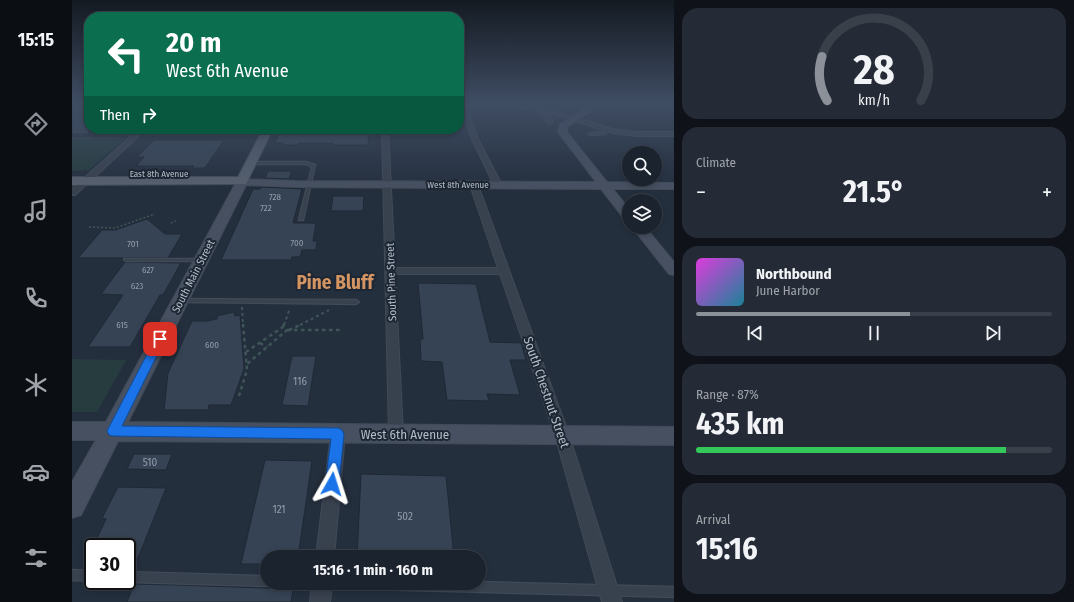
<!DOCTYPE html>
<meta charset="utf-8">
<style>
body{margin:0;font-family:"Fira Sans Condensed",sans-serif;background:#242b36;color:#f1f3f6;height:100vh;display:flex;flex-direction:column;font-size:15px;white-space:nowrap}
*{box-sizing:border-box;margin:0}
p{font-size:13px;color:#a0a4aa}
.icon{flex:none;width:22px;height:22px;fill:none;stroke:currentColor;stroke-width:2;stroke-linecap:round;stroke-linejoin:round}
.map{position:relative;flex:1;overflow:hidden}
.side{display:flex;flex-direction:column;gap:8px;padding:8px;background:#0f1319;width:400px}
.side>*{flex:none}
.banner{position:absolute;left:12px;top:12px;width:380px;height:122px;border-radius:16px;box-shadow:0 2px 6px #0003,0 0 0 1px #39404a;background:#0b6e4f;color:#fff;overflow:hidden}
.buttons{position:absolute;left:550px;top:146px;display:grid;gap:8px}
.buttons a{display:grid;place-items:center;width:40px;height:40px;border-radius:50%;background:#1b232e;box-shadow:0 2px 6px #0003,0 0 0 1px #39404a;font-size:20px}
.speed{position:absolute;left:12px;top:538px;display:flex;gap:8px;font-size:20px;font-weight:700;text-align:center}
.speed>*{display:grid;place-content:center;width:52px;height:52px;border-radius:50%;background:#1b232e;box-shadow:0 2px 6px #0003,0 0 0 1px #39404a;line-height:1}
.speed .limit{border:2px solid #111;border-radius:6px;background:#fff;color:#111}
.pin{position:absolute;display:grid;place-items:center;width:34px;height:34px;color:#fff;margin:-17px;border-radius:8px;box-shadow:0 2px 6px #0006}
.me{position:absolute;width:44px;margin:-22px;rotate:6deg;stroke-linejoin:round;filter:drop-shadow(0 0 3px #0008)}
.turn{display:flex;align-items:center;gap:14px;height:84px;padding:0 16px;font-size:18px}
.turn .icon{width:52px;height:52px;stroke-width:2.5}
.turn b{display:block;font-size:28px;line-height:34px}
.then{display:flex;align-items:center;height:38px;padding:0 16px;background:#0003;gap:8px;font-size:15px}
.big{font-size:30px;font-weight:700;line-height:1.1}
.side .tile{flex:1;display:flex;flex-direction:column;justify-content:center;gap:6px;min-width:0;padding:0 14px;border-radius:16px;background:#242b36}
.side .dial{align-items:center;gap:0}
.dial svg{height:104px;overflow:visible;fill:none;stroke:#39404a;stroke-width:7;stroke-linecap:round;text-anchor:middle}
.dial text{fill:#f1f3f6;stroke:none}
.song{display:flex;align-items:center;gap:12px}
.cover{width:48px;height:48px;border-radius:6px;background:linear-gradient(135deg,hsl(300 70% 55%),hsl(190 70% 35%))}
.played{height:4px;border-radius:2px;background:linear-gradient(90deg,#8c9099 60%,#39404a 60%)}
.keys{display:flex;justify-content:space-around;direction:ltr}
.heat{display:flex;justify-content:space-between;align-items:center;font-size:22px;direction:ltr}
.charge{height:6px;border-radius:3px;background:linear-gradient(90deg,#34c759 87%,#39404a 0)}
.trip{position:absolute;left:188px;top:550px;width:226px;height:40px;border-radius:20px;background:#1b232e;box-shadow:0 2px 6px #0003,0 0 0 1px #39404a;font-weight:700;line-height:40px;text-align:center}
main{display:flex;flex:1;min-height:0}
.menu{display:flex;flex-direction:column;width:72px;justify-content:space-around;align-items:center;background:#0b0e12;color:#a0a4aa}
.menu .icon{width:28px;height:28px}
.menu .on{color:#8c9099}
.menu b{font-size:18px;color:#f1f3f6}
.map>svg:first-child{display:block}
</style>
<main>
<nav class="menu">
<b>15:15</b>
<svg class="icon on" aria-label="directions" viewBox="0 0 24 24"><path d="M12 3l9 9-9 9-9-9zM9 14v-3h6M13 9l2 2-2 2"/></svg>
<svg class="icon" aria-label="music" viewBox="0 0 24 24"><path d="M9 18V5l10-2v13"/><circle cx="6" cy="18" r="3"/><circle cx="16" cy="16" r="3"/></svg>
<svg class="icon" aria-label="phone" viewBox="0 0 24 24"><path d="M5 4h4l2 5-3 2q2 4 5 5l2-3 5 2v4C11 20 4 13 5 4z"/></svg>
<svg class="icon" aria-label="climate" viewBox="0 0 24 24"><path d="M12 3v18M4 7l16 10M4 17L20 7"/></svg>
<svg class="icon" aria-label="car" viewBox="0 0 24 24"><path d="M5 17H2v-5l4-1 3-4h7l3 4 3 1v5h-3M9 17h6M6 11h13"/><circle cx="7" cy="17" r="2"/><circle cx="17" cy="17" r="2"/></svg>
<svg class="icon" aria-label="filters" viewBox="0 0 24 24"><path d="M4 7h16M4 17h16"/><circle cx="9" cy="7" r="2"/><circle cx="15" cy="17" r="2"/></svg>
</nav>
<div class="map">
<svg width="602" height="602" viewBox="0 0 602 602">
<rect width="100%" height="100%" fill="#242f3e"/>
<!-- green -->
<g fill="#263c3f">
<polygon points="2,138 53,138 17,170 0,171 0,140"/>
<polygon points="0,359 54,360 25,412 0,412"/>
</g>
<!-- building -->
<g fill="#364354" stroke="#1f2835">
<rect x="0" y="104" width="17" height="30"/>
<polygon points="208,131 297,131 296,145 261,145 261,143 227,143 226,145 210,145 211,143 203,143"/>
<polygon points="82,140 152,140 133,168 120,168 122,166 64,166 72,157 65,157"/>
<polygon points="196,171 220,171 217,179 193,178"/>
<polygon points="189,187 230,189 221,223 244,223 241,241 245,241 244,250 230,250 228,257 220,257 219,260 149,260 181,189 188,189"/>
<polygon points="261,196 292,196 291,211 259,211"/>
<polygon points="75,219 93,234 110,234 96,258 6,258 30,230 43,230"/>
<polygon points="53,262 109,263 91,295 88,295 58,347 16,347 51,295 29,294"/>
<polygon points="346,283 404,284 418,342 449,343 454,360 438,360 448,395 415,394 417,401 375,400 370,362 349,361 348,339 351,339"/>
<polygon points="162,312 163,316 168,315 172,369 159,405 137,405 136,410 92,410 96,373 120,321 135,321 145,319 145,316"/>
<polygon points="220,356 244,356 236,406 210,405"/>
<polygon points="62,454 100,454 94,470 55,469"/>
<polygon points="193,460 240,461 226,557 195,557 195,564 169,564"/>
<polygon points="289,474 374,476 382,557 285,557"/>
<polygon points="46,487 94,488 66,558 55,557 55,547 21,547 34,519 30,518"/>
<polygon points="62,584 105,585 221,589 219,602 55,602"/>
</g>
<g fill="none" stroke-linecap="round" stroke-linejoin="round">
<!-- lane casing -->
<g stroke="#414a57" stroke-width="2.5">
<g id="lane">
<polygon points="532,128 535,129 534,134 518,135 516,134 518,133 531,132"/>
<polygon points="178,162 234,162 243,165 231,220 227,220 227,219 240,167 234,164 178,164"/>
<polygon points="52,259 129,259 131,260 129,261 54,261 52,260"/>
<polygon points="110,299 284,300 287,302 284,304 108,302 107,301 108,300"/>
<polygon points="0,570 21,571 21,581 0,580"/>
<polygon points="55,572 195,576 195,583 199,583 198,584 195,586 55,582 53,581 55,581"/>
<polygon points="407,582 602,587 602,597 255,588 252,586 250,583 407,583"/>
</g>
</g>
<!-- street casing -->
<g stroke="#414a57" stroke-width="2">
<g id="street">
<polygon points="387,105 439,105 470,107 541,129 564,132 602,132 602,136 564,136 541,133 474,112 481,122 478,124 476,123 467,110 439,109 395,109 406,139 430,185 426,187 422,185 400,139 390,109 387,109"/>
<polygon points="67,129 198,129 199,130 196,132 71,132 3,195 0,195 0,189"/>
<polygon points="310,129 316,129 323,268 426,268 398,185 402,183 406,185 497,435 550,602 530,602 483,435 428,274 323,274 331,434 329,439 324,440 319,439 317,434"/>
<polygon points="266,428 271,429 273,434 262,557 244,557 259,434 261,429"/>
<polygon points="240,583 260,583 258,602 238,602"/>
</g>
</g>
<!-- secondary casing -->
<g stroke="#414a57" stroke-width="2">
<g id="secondary">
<polygon points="510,104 518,104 520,107 519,111 495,127 495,132 535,182 602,183 602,189 541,189 557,209 557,221 553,220 529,189 223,187 174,185 56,422 602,427 602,445 46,441 9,515 0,518 0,482 24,440 0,440 0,422 34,422 166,179 223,181 524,182 486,132 488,124 511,110 512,107"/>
<polygon points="560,227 573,227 602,262 602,275 597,274"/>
</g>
</g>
<!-- primary casing -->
<g stroke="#414a57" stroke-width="2">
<polygon id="primary" points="191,129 201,129 174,184 0,185 0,177 166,177"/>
</g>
<!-- path-far3 -->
<polyline stroke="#3f5557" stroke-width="1" stroke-dasharray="1.5 1.5" stroke-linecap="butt" points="0,138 48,138"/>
<!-- path-far2 -->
<g stroke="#3f5557" stroke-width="1.5" stroke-dasharray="2 2" stroke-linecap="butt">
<polyline points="99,223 104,221"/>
<polyline points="17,227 43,228 83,214"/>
</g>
<!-- path-far1 -->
<g stroke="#3f5557" stroke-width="2" stroke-dasharray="3 3" stroke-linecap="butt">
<polyline points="170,307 171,325"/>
<polyline points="212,325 218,308"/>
<polyline points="228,325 257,310"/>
</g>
<!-- path -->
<g stroke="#3f5557" stroke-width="2.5" stroke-dasharray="3.5 3.5" stroke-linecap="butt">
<polyline points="211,327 212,324"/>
<polyline points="215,330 271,330"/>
<polyline points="217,330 230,324"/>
<polyline points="188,343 195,347"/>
<polyline points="174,352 211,327 215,330 175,364"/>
<polyline points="167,396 175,370 171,324"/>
</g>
<!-- lane -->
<use href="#lane" fill="#38414e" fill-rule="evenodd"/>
<!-- street -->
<use href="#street" fill="#38414e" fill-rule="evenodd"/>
<!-- secondary -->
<use href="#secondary" fill="#465061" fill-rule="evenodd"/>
<!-- primary -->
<use href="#primary" fill="#56606e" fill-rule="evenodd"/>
</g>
<!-- sky -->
<linearGradient id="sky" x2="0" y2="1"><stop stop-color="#141a22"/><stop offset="0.55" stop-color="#3f4d63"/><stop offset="1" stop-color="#3f4d63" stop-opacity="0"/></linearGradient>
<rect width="602" height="188" fill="url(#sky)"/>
<!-- route -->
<polygon fill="#1a73e8" stroke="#114b97" points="88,336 93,339 50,426 266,428 270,430 272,434 267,484 265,489 260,491 255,489 253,484 259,439 41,436 37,435 35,431 37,427 83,339"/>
<g text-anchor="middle" stroke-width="4" stroke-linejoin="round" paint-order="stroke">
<!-- far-street labels -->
<g font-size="9" fill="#b4bcc9" stroke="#1d2633">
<text x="87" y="177">East 8th Avenue</text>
<text x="386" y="188">West 8th Avenue</text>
</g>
<!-- number labels -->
<g font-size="9" fill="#929caa">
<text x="203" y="200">728</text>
<text x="194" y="211">722</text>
<text x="225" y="246">700</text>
<text x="61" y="247">701</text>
<text x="76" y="273">627</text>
<text x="65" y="289">623</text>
<text x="50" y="328">615</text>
<text x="140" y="348">600</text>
</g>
<!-- street labels -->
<g font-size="11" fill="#b4bcc9" stroke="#1d2633">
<text transform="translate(121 276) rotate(-63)" y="4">South Main Street</text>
<text transform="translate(319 282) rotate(-92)" y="4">South Pine Street</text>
</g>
<!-- near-number labels -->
<g font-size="11" fill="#929caa">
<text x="228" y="385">116</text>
<text x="78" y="466">510</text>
<text x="207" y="513">121</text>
<text x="333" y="520">502</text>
</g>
<!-- near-street labels -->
<g font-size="13" fill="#b4bcc9" stroke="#1d2633">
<text transform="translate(475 392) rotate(71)" y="5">South Chestnut Street</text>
<text x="333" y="439">West 6th Avenue</text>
</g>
<!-- town labels -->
<g font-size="19" font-weight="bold" fill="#d59563" stroke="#1d2633">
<text x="263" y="289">Pine Bluff</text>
</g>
</g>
</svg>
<div class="buttons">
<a><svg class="icon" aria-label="search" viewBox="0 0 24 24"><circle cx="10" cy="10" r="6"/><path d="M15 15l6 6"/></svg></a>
<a><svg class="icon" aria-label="layers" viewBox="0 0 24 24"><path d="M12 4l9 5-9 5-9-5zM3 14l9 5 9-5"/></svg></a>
</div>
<div class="speed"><div class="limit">30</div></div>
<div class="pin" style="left:88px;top:339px;background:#d93025"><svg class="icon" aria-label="arrive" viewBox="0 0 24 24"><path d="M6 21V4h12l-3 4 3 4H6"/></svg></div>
<svg class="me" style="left:260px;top:484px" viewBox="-20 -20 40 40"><path d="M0-17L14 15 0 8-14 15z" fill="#1a73e8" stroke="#fff" stroke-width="4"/></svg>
<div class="trip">15:16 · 1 min · 160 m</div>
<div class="banner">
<div class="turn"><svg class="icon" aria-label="left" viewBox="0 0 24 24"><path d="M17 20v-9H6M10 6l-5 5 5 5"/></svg><div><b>20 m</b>West 6th Avenue</div></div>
<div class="then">Then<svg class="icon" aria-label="right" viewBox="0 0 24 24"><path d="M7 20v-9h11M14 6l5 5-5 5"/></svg></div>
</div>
</div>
<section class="side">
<div class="tile dial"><svg viewBox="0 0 100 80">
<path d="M14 69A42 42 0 1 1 86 69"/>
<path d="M14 69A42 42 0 0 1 10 35" stroke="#8c9099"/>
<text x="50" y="56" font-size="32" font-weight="700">28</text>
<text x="50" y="72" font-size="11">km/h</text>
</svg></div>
<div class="tile"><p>Climate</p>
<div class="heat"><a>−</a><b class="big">21.5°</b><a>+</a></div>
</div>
<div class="tile">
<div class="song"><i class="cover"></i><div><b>Northbound</b><p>June Harbor</p></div></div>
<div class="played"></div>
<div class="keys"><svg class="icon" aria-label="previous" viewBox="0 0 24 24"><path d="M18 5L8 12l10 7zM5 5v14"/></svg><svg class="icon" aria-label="pause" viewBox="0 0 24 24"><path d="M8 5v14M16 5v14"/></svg><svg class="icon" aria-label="next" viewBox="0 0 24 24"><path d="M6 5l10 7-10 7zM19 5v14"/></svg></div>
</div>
<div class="tile"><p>Range · 87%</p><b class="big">435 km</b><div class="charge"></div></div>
<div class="tile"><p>Arrival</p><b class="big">15:16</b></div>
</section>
</main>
